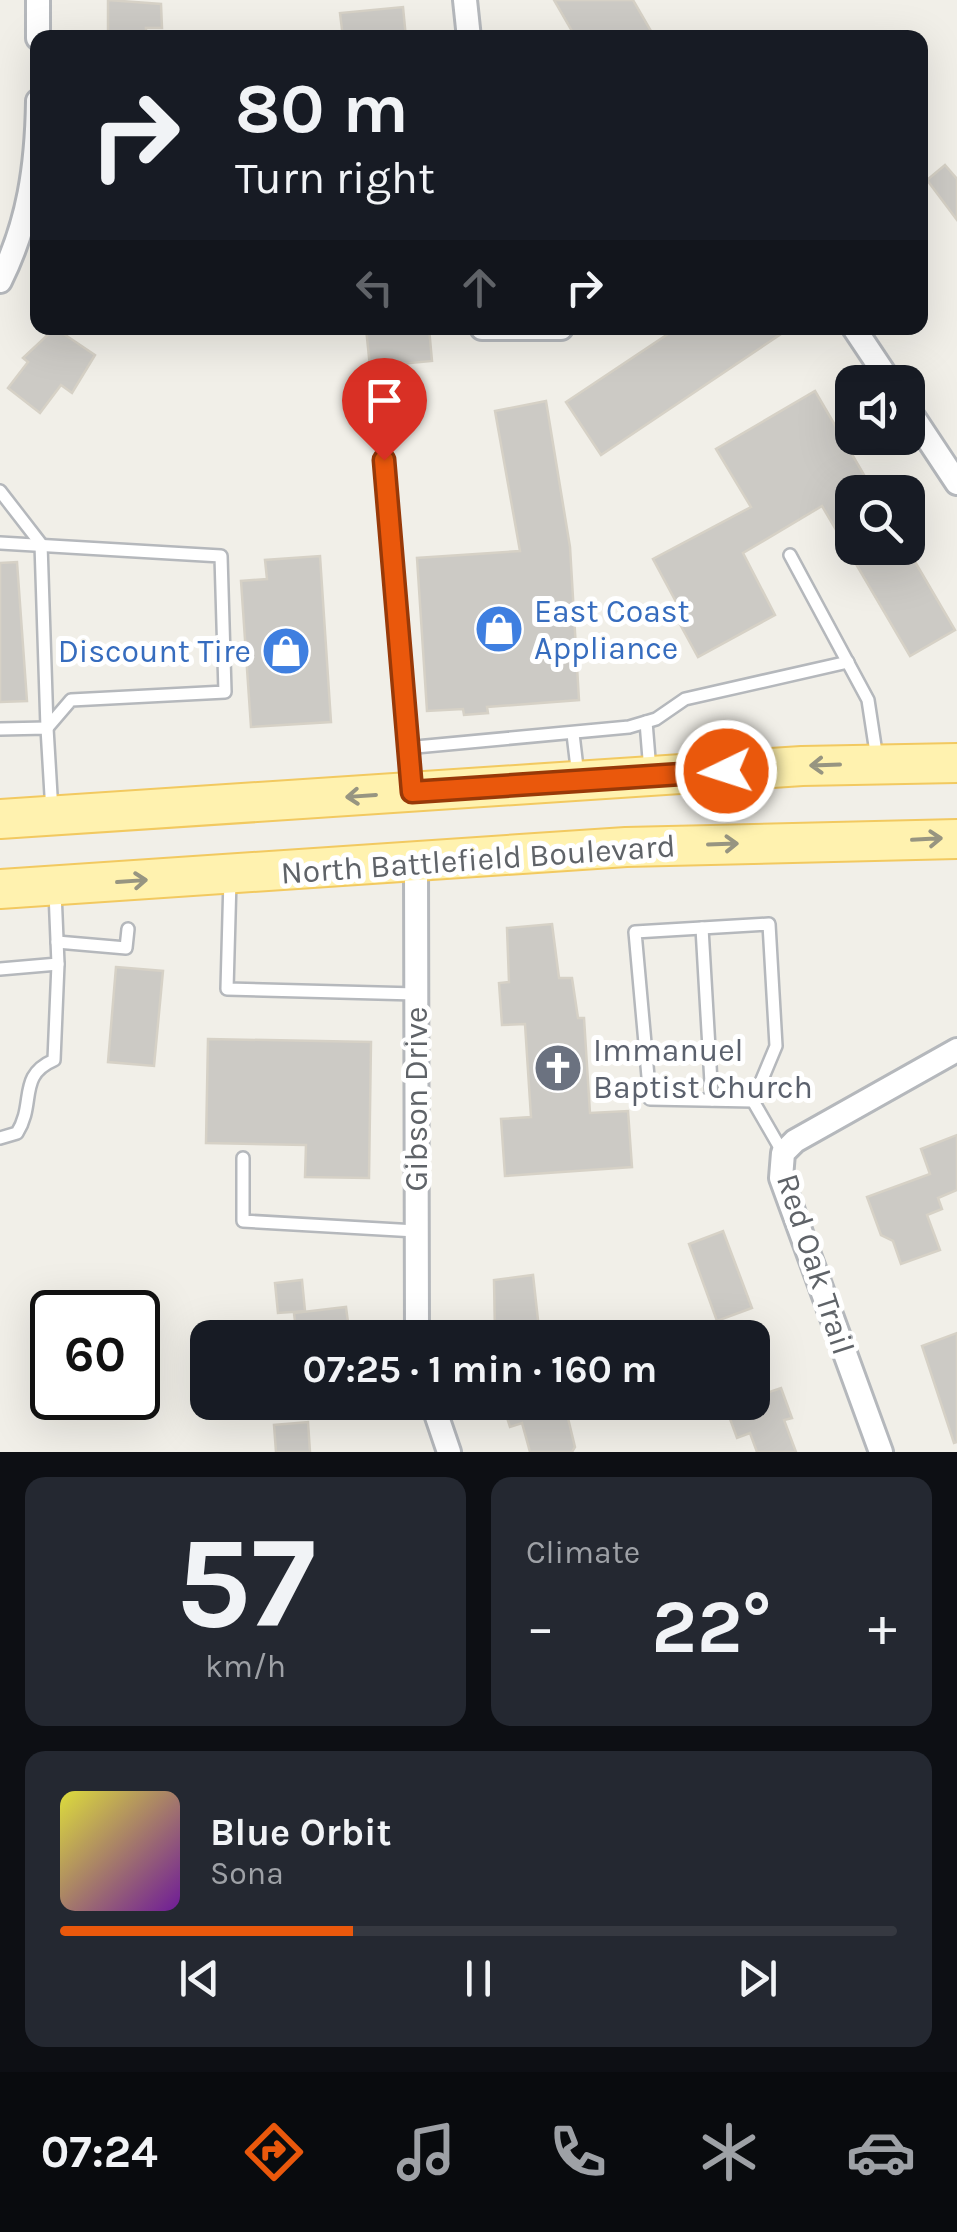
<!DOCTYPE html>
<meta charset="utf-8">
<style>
body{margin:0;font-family:Karla,sans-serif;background:#242831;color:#f1f3f6;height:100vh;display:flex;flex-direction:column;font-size:38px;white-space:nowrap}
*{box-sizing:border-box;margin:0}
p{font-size:32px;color:#9ea1a6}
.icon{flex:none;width:55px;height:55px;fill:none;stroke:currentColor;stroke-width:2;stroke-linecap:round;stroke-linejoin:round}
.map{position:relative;height:1452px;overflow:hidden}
.side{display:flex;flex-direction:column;gap:25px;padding:25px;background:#0d0f14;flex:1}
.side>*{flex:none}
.hud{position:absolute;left:30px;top:30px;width:898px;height:305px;border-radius:20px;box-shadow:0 10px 40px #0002;background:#171b24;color:#f1f3f6;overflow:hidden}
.controls{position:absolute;left:835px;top:365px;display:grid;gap:20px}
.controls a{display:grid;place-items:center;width:90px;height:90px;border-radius:20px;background:#171b24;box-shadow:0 10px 40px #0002;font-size:50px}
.speed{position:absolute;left:30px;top:1290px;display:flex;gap:20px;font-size:50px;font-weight:700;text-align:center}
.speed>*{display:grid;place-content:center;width:130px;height:130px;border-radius:50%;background:#171b24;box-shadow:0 10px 40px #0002;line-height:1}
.speed .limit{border:5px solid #111;border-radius:15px;background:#fff;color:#111}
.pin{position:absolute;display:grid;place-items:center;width:85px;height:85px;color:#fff;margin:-102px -42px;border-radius:50% 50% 50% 0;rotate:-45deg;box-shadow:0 0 10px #0007}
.pin .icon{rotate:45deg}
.me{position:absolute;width:110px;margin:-55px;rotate:266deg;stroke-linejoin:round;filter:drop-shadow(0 0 8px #0008)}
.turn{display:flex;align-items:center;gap:35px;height:210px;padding:0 40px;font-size:45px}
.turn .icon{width:130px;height:130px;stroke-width:2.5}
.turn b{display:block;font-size:70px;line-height:85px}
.lanes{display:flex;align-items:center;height:95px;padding:0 40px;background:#0003;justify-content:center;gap:50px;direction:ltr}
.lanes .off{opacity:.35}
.big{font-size:75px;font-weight:700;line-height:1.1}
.side .tile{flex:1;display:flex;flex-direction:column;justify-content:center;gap:15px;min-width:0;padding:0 35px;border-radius:20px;background:#242831}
.side .dial{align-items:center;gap:0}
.dial b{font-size:130px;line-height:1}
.song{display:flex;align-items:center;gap:30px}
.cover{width:120px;height:120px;border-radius:15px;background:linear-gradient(135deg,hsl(60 70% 55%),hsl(280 70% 35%))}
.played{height:10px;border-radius:5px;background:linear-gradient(90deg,#ea580c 35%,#363941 35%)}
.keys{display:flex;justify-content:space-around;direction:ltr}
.heat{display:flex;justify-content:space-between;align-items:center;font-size:55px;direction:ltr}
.side .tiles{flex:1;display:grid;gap:25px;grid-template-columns:1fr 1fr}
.tile:last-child{grid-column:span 2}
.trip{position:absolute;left:190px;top:1320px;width:580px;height:100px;border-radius:20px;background:#171b24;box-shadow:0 10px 40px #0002;font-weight:700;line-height:100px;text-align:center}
.menu{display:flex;height:160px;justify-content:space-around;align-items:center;background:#090b0e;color:#9ea1a6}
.menu .icon{width:70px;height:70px}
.menu .on{color:#ea580c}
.menu b{font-size:45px;color:#f1f3f6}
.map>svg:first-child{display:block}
</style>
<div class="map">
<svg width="957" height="1452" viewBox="0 0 957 1452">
<rect width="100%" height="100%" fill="#f1efe8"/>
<!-- building -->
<g fill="#cccac5" stroke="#d6d1c6" stroke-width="2.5">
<polygon points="108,0 161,4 162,28 146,28 146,38 108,38"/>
<polygon points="554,0 633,0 655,38 576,38"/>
<polygon points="403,7 406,38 343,38 340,13"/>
<polygon points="945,165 957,179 957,220 927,180"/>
<polygon points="55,328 95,355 72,393 61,385 40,413 8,388 28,362 23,358"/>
<polygon points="366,328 429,328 432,361 370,367"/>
<polygon points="677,328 790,328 601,455 566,402"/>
<polygon points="815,391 874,492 852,492 852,548 907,548 955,630 910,656 822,506 743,553 775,615 698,657 676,617 682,613 653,559 751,507 716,449"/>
<polygon points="546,401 570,547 579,700 487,707 488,713 464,715 463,709 427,711 417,558 520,551 495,411"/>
<polygon points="320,556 331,722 251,727 241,581 267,579 265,560"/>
<polygon points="17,562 27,701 0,702 0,563"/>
<polygon points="552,924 559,978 572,978 578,1018 584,1018 590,1113 628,1111 632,1167 505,1176 501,1119 531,1117 525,1024 502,1025 499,983 509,982 507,928"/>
<polygon points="116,967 163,971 154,1066 108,1062"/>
<polygon points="208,1039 371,1042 369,1178 305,1177 306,1145 206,1143"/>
<polygon points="957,1135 957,1190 938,1198 942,1209 927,1215 940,1250 901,1264 893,1241 881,1235 867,1197 930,1174 921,1149"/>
<polygon points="723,1231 752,1308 717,1321 689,1244"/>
<polygon points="533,1275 540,1338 495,1335 494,1280"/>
<polygon points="302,1280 305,1311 278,1313 275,1283"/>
<polygon points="346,1307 350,1338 297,1338 294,1313"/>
<polygon points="957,1333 957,1442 954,1443 922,1346"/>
<polygon points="781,1388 792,1418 784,1420 796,1452 757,1452 750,1433 737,1438 726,1408 752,1402 752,1398"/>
<polygon points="502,1402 571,1402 572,1408 566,1410 575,1447 572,1452 530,1452 522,1423 510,1427"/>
<polygon points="308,1422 310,1452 276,1452 274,1425"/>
</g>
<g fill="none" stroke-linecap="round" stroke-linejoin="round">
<!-- service casing -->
<g stroke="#b5b8bc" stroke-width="16">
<g id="service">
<polyline points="381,424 411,788"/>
<polyline points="0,491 41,544 47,728"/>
<polyline points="0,543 221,556 225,692 71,700 47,728"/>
<polyline points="790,555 868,700 877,759"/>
<polyline points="646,722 650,771"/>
<polyline points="0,729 47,728 52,812"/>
<polyline points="573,734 578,776"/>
<polyline points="405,748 629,727 656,719 685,699 848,662"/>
<polyline points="230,879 227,989 416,994"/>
<polygon points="769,924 776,1046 753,1101 650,1099 635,932"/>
<polyline points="702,928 712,1100"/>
<polyline points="57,942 126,948 128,929"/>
<polyline points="0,969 58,964 55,892"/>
<polyline points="753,1101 783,1153"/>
<path d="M0,1138L17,1133C36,1103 17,1076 54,1060L58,964"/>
<polyline points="243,1158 243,1221 416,1231"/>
</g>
</g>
<!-- minor casing -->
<g stroke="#b5b8bc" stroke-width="28">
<g id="minor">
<polyline points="465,0 469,38"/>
<polyline points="38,38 38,0"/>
<path d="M0,281C29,223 37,166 38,101"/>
<polyline points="482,328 561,328"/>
<polyline points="854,328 890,382"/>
<polyline points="908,409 957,483"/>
<polyline points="416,861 417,1338"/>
<polyline points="432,1402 449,1452"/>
<polyline points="881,1452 781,1178 783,1153 795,1141 957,1050"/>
</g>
</g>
<!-- primary casing -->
<g stroke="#f2c960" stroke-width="42">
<g id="primary">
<polyline points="0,819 802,766 957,763"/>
<polyline points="0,889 626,847 957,839"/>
</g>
</g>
<!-- service -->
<use href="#service" stroke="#fff" stroke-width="11"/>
<!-- minor -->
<use href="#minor" stroke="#fff" stroke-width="22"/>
<!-- primary -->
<use href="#primary" stroke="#fff2af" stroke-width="38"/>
</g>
<!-- one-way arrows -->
<defs><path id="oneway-shaft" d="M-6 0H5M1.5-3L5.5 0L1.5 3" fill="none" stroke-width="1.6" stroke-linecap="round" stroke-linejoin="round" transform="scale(2.5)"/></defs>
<g stroke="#979581">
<use href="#oneway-shaft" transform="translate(825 765) rotate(178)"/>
<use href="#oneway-shaft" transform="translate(361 796) rotate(176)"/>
<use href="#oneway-shaft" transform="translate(927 839) rotate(-3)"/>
<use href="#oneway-shaft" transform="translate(723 844) rotate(-2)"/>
<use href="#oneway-shaft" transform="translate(132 881) rotate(-4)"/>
</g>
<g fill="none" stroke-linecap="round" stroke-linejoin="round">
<!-- route casing -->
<g stroke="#983908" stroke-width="25">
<polyline id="route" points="384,460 412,792 726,771"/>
</g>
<!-- route -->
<use href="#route" stroke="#ea580c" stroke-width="18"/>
</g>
<!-- icons -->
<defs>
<g id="shop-disc" transform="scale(2.5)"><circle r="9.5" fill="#3f7fe0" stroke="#fff"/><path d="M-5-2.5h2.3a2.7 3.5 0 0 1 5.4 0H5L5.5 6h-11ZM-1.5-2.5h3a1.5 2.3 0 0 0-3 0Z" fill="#fff"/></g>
<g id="church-disc" transform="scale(2.5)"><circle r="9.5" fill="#6b7280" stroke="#fff"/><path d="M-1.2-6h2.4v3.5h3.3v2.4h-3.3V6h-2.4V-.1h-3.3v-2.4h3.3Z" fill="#fff"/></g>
</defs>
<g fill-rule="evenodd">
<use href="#shop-disc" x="499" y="629"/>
<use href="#shop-disc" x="286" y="651"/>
<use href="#church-disc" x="558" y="1068"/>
</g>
<g text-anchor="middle" stroke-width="10" stroke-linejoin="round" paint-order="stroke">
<!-- shop labels -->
<g font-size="32" fill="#366cbe" stroke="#fff" text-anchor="start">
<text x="534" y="622">East Coast<tspan x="534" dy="37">Appliance</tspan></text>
<text x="251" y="662" text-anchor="end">Discount Tire</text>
</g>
<!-- street labels -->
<g font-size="32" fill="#5f6368" stroke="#fff">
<text transform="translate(478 859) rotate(-4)" y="11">North Battlefield Boulevard</text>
<text transform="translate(416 1099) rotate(-90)" y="11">Gibson Drive</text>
<text transform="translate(816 1264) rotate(72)" y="11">Red Oak Trail</text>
</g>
<!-- worship labels -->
<g font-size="32" fill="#5b616d" stroke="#fff" text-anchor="start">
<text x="593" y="1061">Immanuel<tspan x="593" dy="37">Baptist Church</tspan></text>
</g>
</g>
</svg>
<div class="controls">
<a><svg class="icon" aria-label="sound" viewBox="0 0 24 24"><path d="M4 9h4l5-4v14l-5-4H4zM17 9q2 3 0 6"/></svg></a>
<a><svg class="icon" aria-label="search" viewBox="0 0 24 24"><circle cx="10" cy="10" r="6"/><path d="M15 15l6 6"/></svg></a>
</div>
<div class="speed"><div class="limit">60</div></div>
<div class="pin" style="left:384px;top:460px;background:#d93025"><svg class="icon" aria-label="arrive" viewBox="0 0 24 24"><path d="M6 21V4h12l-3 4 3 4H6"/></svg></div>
<svg class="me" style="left:726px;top:771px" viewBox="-20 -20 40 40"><circle r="17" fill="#ea580c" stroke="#fff" stroke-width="3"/><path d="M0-11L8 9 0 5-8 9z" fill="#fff"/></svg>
<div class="trip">07:25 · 1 min · 160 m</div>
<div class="hud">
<div class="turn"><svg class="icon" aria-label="right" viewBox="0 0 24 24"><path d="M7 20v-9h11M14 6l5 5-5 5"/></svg><div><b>80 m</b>Turn right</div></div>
<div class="lanes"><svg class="icon off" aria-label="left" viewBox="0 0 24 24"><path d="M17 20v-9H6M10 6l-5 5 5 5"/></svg><svg class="icon off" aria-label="ahead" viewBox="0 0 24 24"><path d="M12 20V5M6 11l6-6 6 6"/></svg><svg class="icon" aria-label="right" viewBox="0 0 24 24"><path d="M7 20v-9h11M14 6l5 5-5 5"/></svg></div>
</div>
</div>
<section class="side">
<div class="tiles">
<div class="tile dial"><b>57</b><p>km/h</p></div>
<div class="tile"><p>Climate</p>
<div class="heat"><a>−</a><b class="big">22°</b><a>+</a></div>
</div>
<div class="tile">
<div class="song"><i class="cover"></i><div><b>Blue Orbit</b><p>Sona</p></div></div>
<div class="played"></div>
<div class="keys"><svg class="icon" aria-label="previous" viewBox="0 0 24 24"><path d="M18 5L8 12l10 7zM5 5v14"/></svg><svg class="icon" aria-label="pause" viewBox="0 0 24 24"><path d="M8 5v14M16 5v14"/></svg><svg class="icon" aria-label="next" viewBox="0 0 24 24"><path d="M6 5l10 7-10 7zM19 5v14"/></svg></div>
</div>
</div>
</section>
<nav class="menu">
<b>07:24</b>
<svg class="icon on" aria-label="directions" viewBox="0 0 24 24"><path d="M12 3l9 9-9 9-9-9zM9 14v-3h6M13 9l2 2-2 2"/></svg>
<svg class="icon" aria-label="music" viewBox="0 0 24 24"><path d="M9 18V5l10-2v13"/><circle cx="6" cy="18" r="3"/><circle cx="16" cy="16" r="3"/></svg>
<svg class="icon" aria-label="phone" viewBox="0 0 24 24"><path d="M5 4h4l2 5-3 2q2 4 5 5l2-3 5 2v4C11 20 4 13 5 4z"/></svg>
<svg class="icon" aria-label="climate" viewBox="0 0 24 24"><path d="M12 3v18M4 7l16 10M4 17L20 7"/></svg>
<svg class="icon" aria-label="car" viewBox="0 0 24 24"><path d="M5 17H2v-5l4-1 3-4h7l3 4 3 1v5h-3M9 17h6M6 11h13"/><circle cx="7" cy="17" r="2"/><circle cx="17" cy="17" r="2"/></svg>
</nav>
